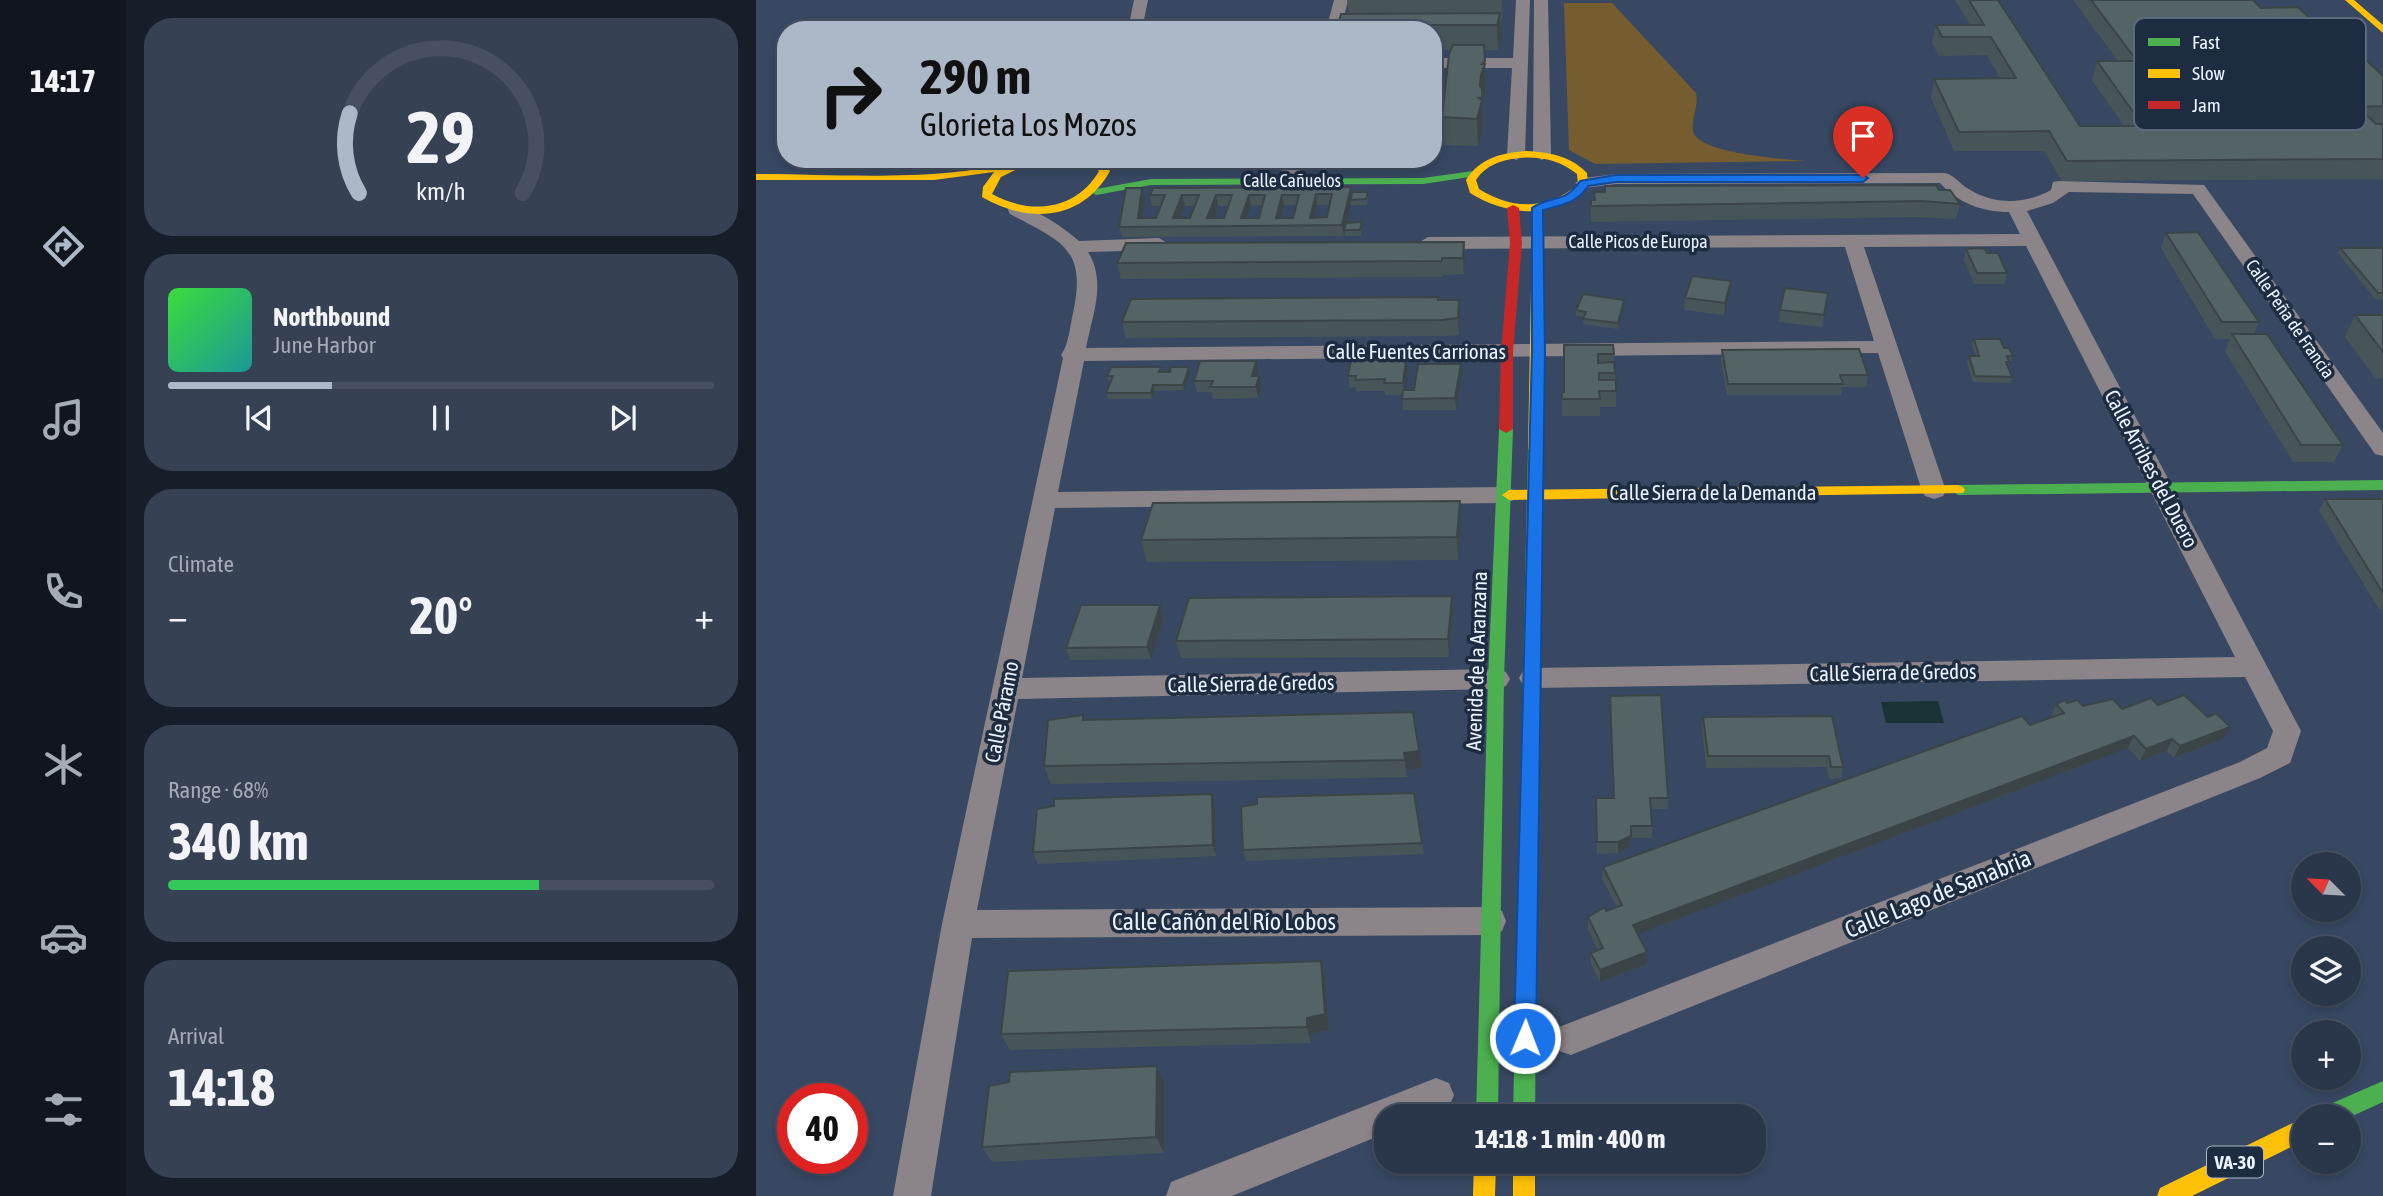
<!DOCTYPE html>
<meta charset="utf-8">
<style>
body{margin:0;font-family:"Asap Condensed",sans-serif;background:#364154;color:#f1f3f6;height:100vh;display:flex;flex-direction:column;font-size:26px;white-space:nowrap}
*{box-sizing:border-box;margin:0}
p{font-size:23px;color:#a5abb5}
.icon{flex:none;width:38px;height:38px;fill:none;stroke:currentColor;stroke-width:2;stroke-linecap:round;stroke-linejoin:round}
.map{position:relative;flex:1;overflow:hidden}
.side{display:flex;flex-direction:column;gap:18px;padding:18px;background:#171e29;width:630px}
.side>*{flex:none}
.hud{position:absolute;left:21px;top:21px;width:665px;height:147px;border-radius:28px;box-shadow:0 4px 10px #0003,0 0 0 2px #465062;background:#acb7c8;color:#111;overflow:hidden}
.needle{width:46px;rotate:294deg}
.buttons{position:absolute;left:1535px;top:852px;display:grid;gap:14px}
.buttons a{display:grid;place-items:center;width:70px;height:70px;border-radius:50%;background:#2a364a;box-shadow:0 4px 10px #0003,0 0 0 2px #465062;font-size:35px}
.speed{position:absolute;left:21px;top:1083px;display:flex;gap:14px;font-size:35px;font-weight:700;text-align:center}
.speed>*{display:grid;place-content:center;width:91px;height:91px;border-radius:50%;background:#2a364a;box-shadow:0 4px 10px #0003,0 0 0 2px #465062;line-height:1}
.speed .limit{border:10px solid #d22;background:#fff;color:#111}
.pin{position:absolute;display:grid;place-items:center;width:60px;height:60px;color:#fff;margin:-72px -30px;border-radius:50% 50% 50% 0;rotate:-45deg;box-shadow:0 0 7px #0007}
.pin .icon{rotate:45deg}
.me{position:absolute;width:77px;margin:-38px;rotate:1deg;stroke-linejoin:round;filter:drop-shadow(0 0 5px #0008)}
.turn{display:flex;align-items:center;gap:24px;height:147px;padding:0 28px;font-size:32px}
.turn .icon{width:91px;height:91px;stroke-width:2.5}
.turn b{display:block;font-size:49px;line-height:60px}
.big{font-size:52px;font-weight:700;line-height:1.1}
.side .widget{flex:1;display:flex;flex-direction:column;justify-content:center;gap:10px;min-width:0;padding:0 24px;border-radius:28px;background:#364154}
.side .dial{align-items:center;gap:0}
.dial svg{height:182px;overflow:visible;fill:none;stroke:#465062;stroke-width:7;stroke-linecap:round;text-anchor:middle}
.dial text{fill:#f1f3f6;stroke:none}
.song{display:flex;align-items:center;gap:21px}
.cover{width:84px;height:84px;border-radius:10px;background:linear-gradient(135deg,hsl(120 70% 55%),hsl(180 70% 35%))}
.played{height:7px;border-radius:4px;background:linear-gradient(90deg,#acb7c8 30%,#465062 30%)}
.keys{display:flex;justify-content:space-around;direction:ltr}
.heat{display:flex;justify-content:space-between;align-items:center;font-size:38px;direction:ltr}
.charge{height:10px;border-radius:5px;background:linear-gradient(90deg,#34c759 68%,#465062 0)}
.trip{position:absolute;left:618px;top:1104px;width:392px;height:70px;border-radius:28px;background:#2a364a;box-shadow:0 4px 10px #0003,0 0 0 2px #465062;font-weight:700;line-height:70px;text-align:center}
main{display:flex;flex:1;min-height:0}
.dock{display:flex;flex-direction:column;width:126px;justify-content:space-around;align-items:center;background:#11161e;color:#a5abb5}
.dock .icon{width:49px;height:49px}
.dock .active{color:#acb7c8}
.dock b{font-size:32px;color:#f1f3f6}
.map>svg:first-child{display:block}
</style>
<main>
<nav class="dock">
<b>14:17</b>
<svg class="icon active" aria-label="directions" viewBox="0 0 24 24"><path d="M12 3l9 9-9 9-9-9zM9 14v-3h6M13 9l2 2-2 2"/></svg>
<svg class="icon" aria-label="music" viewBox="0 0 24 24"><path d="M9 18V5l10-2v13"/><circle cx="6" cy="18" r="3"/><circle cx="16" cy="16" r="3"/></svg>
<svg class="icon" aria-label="phone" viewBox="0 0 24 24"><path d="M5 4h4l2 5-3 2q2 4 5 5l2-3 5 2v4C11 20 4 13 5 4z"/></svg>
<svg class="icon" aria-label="climate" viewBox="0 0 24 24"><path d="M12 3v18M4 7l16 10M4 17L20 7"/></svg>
<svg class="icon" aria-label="car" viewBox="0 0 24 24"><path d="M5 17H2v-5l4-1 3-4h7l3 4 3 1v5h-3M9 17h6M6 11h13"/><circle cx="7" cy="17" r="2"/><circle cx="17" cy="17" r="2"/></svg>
<svg class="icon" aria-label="filters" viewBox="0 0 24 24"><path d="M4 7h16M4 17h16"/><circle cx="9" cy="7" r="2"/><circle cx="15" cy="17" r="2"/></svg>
</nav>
<section class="side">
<div class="widget dial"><svg viewBox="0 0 100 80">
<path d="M14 69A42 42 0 1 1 86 69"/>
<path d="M14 69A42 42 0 0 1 10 34" stroke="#acb7c8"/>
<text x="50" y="56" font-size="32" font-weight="700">29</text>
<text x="50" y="72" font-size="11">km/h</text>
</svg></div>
<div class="widget">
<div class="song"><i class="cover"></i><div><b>Northbound</b><p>June Harbor</p></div></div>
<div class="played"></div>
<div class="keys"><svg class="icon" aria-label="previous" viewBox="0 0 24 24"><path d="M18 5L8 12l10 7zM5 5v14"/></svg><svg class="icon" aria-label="pause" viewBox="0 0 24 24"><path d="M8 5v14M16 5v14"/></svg><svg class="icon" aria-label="next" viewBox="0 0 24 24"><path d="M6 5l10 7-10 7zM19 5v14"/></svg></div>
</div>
<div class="widget"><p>Climate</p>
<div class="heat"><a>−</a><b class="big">20°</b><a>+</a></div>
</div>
<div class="widget"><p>Range · 68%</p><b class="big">340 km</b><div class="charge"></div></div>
<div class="widget"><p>Arrival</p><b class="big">14:18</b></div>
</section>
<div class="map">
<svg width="1627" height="1196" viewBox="0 0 1627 1196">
<rect width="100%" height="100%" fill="#384863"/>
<!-- green -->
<g fill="#765d2f">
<path d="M808,3H856L940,93C943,106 935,119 937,131C941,154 1030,159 1050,161L839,164L813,150Z"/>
<polygon points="562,24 560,30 466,30 468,25"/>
</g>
<!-- water -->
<polygon fill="#1c3336" points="1182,701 1188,723 1130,723 1125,702"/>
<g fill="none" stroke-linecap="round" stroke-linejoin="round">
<!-- street -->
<g fill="#8b8488" fill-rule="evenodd">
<polygon points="378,0 392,0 386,30 372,30"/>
<polygon points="578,0 592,0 585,30 570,30"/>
<polygon points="760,0 774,0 769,155 760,160 751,155 756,68 677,68 677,58 757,58"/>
<polygon points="778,0 792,0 795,155 786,160 777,155"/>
<polygon points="530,159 548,159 541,180 532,185 523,180"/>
<path d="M1189,173C1198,175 1203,183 1211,188C1237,205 1268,205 1295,190L1297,182L1303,181L1448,185L1627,433V456L1619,454L1437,194L1313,192L1297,203L1271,211L1545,731L1534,763L1504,778L815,1055L803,1051L797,1039L803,1027L1484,762L1511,748L1517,731L1489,677L777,688L767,685L763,678L767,671L777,668L1479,657L1270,246L1108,247L1190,491L1187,496L1178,499L1169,496L1166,491L1122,353L328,361L302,492L749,487L758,490L761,495L758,500L749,503L299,508L266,678L740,669L750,672L754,679L750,686L740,689L262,699L221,910L734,907L746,911L750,921L746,931L734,935L216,938L175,1196H137L186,924L307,358L305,355C313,344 314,326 317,313C331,248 306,242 254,214L252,210L254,206C272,202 310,229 323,241L403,238L413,244L403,250L332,252C351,282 336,316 330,348L1118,341L1089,247L672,249L662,243L672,237L1264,234L1253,212C1226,212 1202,203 1184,183L860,184L828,188L819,183L828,178L860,174Z"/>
<polygon points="680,1078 693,1083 698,1095 693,1107 670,1116 630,1116 630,1133 476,1196 410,1196 415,1182"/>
</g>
<!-- fast -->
<g fill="#4caf50" fill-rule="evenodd">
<polygon points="717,171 721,172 721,176 667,184 395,185 340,195 335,192 340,189 395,179 667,178"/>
<polygon points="750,425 757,429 748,679 742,1116 720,1116 732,679 743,429"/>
<polygon points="779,445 786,449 779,1116 757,1116 772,449"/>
<polygon points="1627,480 1627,490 1202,495 1195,490 1202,485"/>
<polygon points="1627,1081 1627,1102 1592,1118 1562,1116 1565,1108"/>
</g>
<!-- slow -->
<g fill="#ffc107" fill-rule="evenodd">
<polygon points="1589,0 1598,0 1627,25 1627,33"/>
<path d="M770,151C792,152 815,156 831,173L832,186C800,221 751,216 714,193L710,180C724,158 745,153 770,151ZM762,158C783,156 804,160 821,174L822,185C790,210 757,210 723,189L720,180C730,165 745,160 762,158Z"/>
<path d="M265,159H282L245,177L236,194C274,215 320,211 343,171L326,159L345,161L354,171C326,221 273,224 226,197L227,187L238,172L178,180H0V174C80,174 190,183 265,159Z"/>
<polygon points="782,234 788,237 786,449 779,453 772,449 776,237"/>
<polygon points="1202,485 1207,487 1209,490 1207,493 753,500 746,495 753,490"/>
<polygon points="1547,1118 1547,1141 1436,1196 1401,1196 1404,1188"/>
<polygon points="718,1162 740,1162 739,1196 717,1196"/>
<rect x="757" y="1162" width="22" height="34"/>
</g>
<!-- jam -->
<polygon fill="#c62828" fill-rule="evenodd" points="757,205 763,208 766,243 757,352 757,429 750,433 743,429 745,352 754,243 751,208"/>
</g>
<!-- wall -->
<g fill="#485558" fill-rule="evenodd">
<polygon points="591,0 747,0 746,19 745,19 745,38 742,50 728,50 730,87 727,99 727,127 722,146 688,145 686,117 695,50 677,50 677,30 583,30 582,25 593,14"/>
<polygon points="1199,0 1242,0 1324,126 1368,126 1336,80 1341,61 1362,61 1317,0 1497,0 1505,8 1577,40 1570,58 1554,58 1555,59 1627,76 1627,179 1306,181 1288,151 1198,151 1175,98 1178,79 1244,78 1231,55 1183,56 1176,43 1180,25 1214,25"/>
<polygon points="381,159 419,159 410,160 409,167 383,167"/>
<polygon points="554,159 645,159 554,160"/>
<path d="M595,187L596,195L612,192V197L611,205H595V201L590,223L606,222V228L605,236H589L588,232V236L366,237L363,227L389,199L386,218H400L405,206H396L394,195ZM506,205L503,218H491L495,206ZM528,205H540L537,218H524ZM561,205H574L571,217H558ZM429,206H439L434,218H424ZM462,206H473L468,218H457Z"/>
<polygon points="1183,190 1204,204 1200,219 1163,217 835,222 835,200"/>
<polygon points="1410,233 1503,322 1498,334 1587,445 1578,462 1537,462 1469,351 1474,339 1459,339 1405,248"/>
<polygon points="1584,248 1627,248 1627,299 1619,299 1582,253"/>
<polygon points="1210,249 1231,253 1251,273 1248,284 1218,284 1208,260"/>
<polygon points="709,258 708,274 687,275 687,277 365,279 361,263"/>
<polygon points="974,292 968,315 928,310 929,298"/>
<polygon points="1072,293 1066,327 1023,322 1024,310"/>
<polygon points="682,300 703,300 704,316 703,335 687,336 370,338 366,322"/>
<polygon points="868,306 862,329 827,324 828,317 820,316 820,310"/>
<polygon points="1599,315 1627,315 1627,378 1620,379 1589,337"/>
<polygon points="1218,339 1248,348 1257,356 1255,361 1253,362 1252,366 1256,377 1254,383 1217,382 1211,362 1213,356 1220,356 1216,345"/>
<polygon points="808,345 858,354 860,391 860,407 844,407 844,416 806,416 806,392 808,392"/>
<polygon points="966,350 1112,375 1110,387 1086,387 1085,395 971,395 965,361"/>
<polygon points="433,367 434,373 428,390 399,391 396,399 352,399 350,393 355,382 353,382 351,376 414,372"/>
<polygon points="652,371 649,390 658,390 706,375 700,410 647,410 646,395 629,395 629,391 600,391 600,387 594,388 592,376"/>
<polygon points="502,372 501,376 505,387 502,398 457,399 456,392 441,392 438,381"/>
<polygon points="1569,499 1627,499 1627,609 1623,609 1563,511"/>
<polygon points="704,501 705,523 702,560 391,562 385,540"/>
<polygon points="696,596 697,614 693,657 425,658 420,641"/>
<polygon points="408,617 395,659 314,660 310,648"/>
<polygon points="854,696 912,798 912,809 895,809 896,826 896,838 875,838 874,847 862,853 841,854 840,798 857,798"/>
<polygon points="1311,703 1327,706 1366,709 1402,705 1452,717 1474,727 1468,738 1418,758 1411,751 1384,761 1372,748 882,934 891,952 891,964 844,982 835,964 835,953 842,950 832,929 832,917 861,907 846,879 847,867 1274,725 1297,717 1296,715 1300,704"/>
<polygon points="1076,716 1087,767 1085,778 1073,779 1071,767 950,768 946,728 947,717"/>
<polygon points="328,720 663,751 666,768 650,771 651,777 295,784 288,766"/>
<polygon points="658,793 668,854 490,861 487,850"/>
<polygon points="459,806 460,856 282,864 277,852"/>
<polygon points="565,961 569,978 573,1030 555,1034 555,1043 254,1050 245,1034"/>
<polygon points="401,1066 408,1082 408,1153 236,1162 226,1147"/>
</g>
<!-- shaded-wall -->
<g fill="#3b4547">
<polygon points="746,0 747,0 746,19"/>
<polygon points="744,13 745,38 742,50 741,25"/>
<polygon points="729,61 730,87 727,99 727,125 726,98 724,86 726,64"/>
<polygon points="726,100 727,127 722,146 721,119"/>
<polygon points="595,187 596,197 588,236 586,225"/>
<polygon points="386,188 389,199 385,226 382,218"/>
<polygon points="560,194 561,205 556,225 554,218"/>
<polygon points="426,195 429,206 421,226 417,218"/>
<polygon points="460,195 462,206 455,226 451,218"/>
<polygon points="493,195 495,206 488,226 485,218"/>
<polygon points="526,195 528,205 522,226 520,218"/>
<polygon points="708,242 709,258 708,274 707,258"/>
<polygon points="975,281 974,292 968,315 969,303"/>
<polygon points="703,300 704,316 703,335 702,318"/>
<polygon points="868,300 868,306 862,329 862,323"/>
<polygon points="650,360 652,371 649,395 647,383"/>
<polygon points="500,361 502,372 498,387 496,376"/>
<polygon points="705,364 706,375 700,410 699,398"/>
<polygon points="433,367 434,373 428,390 427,385"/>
<polygon points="503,376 505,387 502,398 500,387"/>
<polygon points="397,385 399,391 396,399 395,393"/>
<polygon points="704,501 705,523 702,560 701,537"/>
<polygon points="696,596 697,614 693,657 692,639"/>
<polygon points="404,605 408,617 395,659 391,647"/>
<polygon points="1474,727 1468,738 1418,758 1424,746"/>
<polygon points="1378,736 1372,748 877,936 877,925"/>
<polygon points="1416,739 1411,751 1384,761 1390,749"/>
<polygon points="663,751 666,768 650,771 648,753"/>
<polygon points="456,794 459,806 460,856 457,845"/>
<polygon points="875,836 874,847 862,853 862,842"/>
<polygon points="891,952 891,964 844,982 844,970"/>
<polygon points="565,961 569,978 573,1030 555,1034 555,1043 551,1027 551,1018"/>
<polygon points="401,1066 408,1082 408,1153 400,1137"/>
</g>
<!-- building -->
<g fill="#546366" stroke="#3b4547" stroke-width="2" fill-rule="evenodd">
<polygon points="1213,0 1242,0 1324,126 1387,126 1341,61 1381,61 1335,0 1497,0 1505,8 1542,7 1577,40 1538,40 1523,27 1555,59 1609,59 1627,76 1627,106 1602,107 1620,124 1627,124 1627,159 1311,161 1293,131 1203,132 1178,79 1260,78 1235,37 1186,37 1180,25 1228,25"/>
<polygon points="744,13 741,25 582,25 585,14"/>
<polygon points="697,45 728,45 729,61 726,64 729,64 725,75 724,86 726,89 726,98 723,98 726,100 721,119 686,117 693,54"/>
<polygon points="1180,185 1183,190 1194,190 1204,204 1166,201 835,206 835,200 839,200 838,192 849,192 849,186"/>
<path d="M595,187L586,225L363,227L370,188H386L382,218H400L409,195H394L397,188ZM560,194H576L571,217L554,218ZM426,195H443L434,218H417ZM460,195H476L468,218H451ZM493,195H509L503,218H485ZM526,195H543L537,218H520Z"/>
<polygon points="596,192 612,192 610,199 595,200"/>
<polygon points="606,222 604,230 588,230 590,223"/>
<polygon points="1442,232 1503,322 1466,322 1410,233"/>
<polygon points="708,242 707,258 686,258 686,261 361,263 370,243"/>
<polygon points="1222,248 1229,249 1231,253 1242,253 1251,273 1221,273 1210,249"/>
<polygon points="1584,248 1627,248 1627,293 1622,293"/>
<polygon points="936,276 975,281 969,303 929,298"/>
<polygon points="1029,288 1072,293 1068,315 1024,310"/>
<polygon points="827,294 868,300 862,323 827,319 830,312 820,310"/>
<polygon points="682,297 682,300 703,300 702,318 685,320 366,322 375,299"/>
<polygon points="1599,315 1627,315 1627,352"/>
<polygon points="1476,334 1511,334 1587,445 1545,445"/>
<polygon points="1218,339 1244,339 1248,348 1253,348 1257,356 1251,356 1253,362 1250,362 1256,377 1219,376 1213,356 1223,356"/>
<polygon points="808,345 857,345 858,354 842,354 842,363 858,362 859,373 843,373 843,380 860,380 860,391 843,391 844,399 806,399 806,392 808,392"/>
<polygon points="1085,349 1103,349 1112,375 1084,375 1087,384 972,384 966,350"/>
<polygon points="595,360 650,360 647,383 628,383 629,379 599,380 600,376 592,376"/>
<polygon points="444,361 500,361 496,376 503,376 500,387 454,387 457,381 438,381"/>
<polygon points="662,364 705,364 699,398 646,399 647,390 658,390"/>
<polygon points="355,367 405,367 403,372 414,372 415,367 433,367 427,385 397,385 395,393 350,393 357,376 351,376"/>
<polygon points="1569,499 1627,499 1627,593"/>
<polygon points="704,501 701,537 385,540 397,503"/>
<polygon points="696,596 692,639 420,641 433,598"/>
<polygon points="325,605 404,605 391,647 310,648"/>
<polygon points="905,695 912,798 894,798 896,826 875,826 875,836 862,842 841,842 840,798 858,798 854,696"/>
<polygon points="1428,695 1452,717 1460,713 1474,727 1424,746 1416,739 1390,749 1378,736 877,925 891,952 844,970 835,953 847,948 832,917 849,907 850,911 866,905 847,867 1266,716 1274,725 1308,713 1300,704 1309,700 1311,703 1321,700 1327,706 1357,699 1366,709 1395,698 1402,705"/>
<polygon points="657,712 663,751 648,753 649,760 288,766 292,720 327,715 327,720"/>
<polygon points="1076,716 1087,767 1075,767 1073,756 952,756 947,717"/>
<polygon points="658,793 666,843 487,850 485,807 501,804 501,797"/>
<polygon points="456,794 457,845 277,852 281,809 298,806 298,799"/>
<polygon points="565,961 569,1014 551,1018 551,1027 245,1034 252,971"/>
<polygon points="401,1066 400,1137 226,1147 233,1086 253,1082 254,1072"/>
</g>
<!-- route -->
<path fill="#1a73e8" stroke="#114b97" stroke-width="2" d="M860,175H1107L1112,178L1107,182H860L832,186C821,203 806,205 787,210L789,351L780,1038L776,1045L769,1048L761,1045L758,1038L776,351V208C794,195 809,204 824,181Z"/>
<g text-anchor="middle" stroke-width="7" stroke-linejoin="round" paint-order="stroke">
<!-- far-street labels -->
<g font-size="18" fill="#ebf3ff" stroke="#1e2c42">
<text x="536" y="187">Calle Cañuelos</text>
<text x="882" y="248">Calle Picos de Europa</text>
<text transform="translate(1534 319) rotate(55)" y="6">Calle Peña de Francia</text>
</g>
<!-- shield labels -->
<rect fill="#1e2c42" stroke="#aeb7c6" stroke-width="2" x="1451" y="1146.5" width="56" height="31" rx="5"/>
<g font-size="19" font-weight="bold" fill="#ebf3ff">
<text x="1479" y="1169">VA-30</text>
</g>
<!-- street labels -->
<g font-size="21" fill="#ebf3ff" stroke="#1e2c42">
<text x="660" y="359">Calle Fuentes Carrionas</text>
<text transform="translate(1395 469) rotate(62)" y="7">Calle Arribes del Duero</text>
<text x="957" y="500">Calle Sierra de la Demanda</text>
<text transform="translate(721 661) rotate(-88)" y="7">Avenida de la Aranzana</text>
<text transform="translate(1137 673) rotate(-1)" y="7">Calle Sierra de Gredos</text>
<text transform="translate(495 684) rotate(-1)" y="7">Calle Sierra de Gredos</text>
<text transform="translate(246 712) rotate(-79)" y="7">Calle Páramo</text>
</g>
<!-- near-street labels -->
<g font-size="24" fill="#ebf3ff" stroke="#1e2c42">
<text transform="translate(1182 894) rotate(-22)" y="8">Calle Lago de Sanabria</text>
<text x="468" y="930">Calle Cañón del Río Lobos</text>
</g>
</g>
<!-- legend -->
<rect x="1378" y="18" width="232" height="112" rx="10" fill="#1e2c42" stroke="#5c687b" stroke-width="2"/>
<rect x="1392" y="38" width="32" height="8" fill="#4caf50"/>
<rect x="1392" y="69" width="32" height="9" fill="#ffc107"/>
<rect x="1392" y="101" width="32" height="8" fill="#c62828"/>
<g font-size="19" fill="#ebf3ff">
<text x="1436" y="49">Fast</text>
<text x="1436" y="80">Slow</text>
<text x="1436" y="112">Jam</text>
</g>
</svg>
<div class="buttons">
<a><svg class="needle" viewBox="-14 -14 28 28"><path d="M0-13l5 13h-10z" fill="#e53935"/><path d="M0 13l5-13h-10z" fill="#a5abb5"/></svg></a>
<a><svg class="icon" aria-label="layers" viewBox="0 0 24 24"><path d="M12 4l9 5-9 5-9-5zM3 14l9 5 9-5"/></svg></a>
<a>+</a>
<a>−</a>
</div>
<div class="speed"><div class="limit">40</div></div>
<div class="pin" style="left:1107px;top:178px;background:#d93025"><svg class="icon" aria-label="arrive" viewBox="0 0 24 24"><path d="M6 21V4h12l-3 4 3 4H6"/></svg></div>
<svg class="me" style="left:769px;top:1038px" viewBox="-20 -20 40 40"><circle r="17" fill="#1a73e8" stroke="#fff" stroke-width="3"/><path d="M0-11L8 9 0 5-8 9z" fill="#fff"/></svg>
<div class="trip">14:18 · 1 min · 400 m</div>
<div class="hud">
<div class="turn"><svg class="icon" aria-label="right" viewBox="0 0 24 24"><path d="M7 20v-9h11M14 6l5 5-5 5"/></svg><div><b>290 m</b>Glorieta Los Mozos</div></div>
</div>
</div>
</main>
